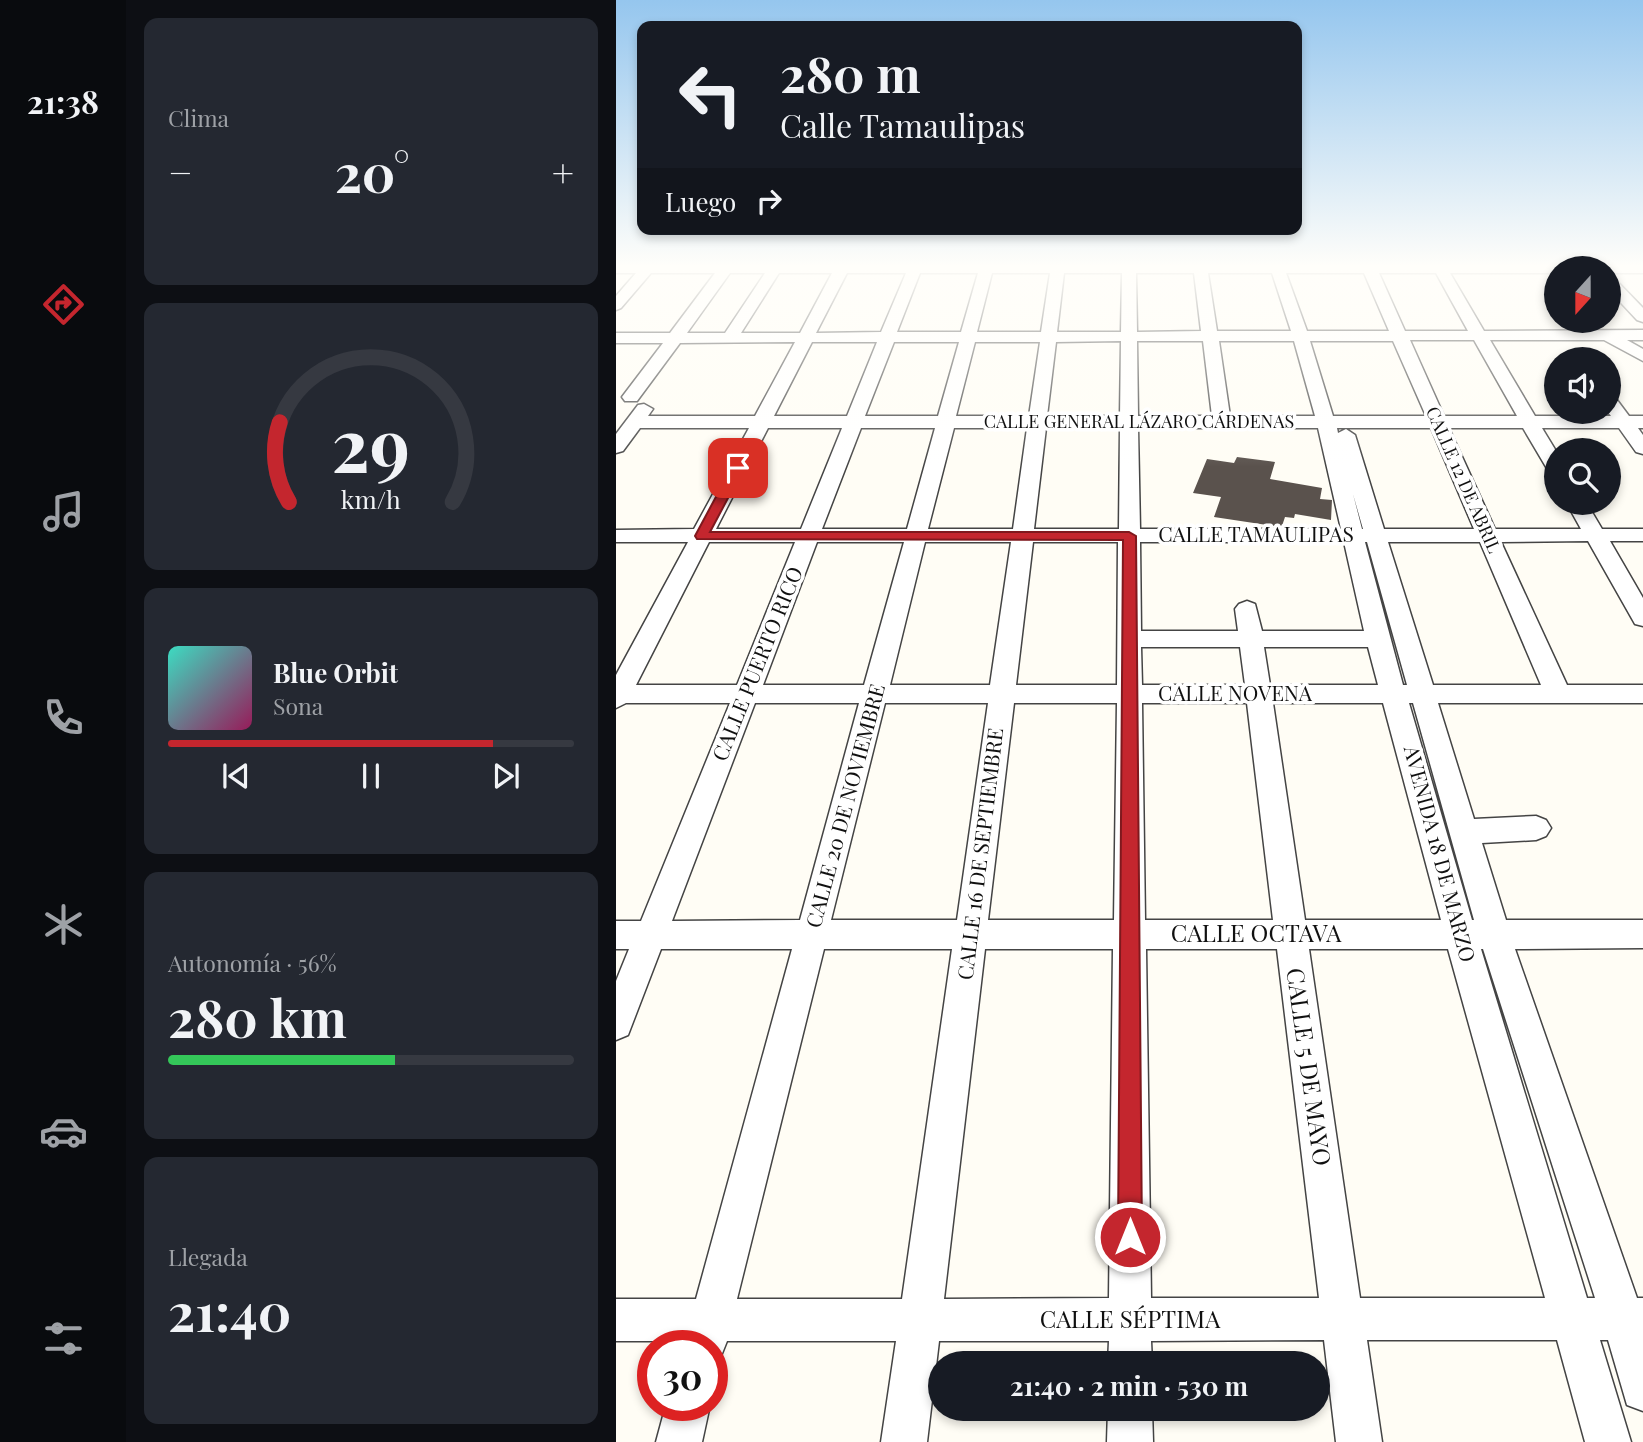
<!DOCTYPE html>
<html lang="es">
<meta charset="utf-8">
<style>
body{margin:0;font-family:"Playfair Display",serif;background:#242831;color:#f1f3f6;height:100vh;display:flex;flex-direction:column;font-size:26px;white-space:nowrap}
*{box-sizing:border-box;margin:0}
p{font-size:23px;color:#9ea1a6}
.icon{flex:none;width:38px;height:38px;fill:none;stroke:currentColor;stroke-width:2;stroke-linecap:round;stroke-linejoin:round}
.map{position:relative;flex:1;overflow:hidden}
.side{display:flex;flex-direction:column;gap:18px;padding:18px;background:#0d0f14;width:490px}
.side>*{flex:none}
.hud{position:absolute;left:21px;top:21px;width:665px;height:214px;border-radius:14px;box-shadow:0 4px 10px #0003;background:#171b24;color:#f1f3f6;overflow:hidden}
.needle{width:46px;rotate:201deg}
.buttons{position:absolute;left:928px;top:256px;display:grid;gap:14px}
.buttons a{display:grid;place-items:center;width:77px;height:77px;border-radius:50%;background:#171b24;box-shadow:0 4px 10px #0003;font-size:35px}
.speed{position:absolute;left:21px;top:1330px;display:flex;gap:14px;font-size:35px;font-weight:700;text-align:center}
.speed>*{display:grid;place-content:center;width:91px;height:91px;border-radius:50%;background:#171b24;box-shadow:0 4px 10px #0003;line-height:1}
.speed .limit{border:10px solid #d22;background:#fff;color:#111}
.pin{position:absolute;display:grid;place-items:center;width:60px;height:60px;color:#fff;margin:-30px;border-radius:14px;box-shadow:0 4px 10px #0006}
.me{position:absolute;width:77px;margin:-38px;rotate:0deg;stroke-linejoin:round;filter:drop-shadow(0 0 5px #0008)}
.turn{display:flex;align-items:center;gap:24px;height:147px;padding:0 28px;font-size:32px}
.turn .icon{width:91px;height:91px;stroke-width:2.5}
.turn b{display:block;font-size:49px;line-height:60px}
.then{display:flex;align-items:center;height:66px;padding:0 28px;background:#0003;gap:14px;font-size:26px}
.big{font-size:52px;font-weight:700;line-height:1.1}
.side .widget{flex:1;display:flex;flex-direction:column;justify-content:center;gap:10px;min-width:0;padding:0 24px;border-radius:14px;background:#242831}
.side .dial{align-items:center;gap:0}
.dial svg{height:182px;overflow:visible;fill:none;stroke:#363941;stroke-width:7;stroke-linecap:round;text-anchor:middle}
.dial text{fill:#f1f3f6;stroke:none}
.song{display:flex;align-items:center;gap:21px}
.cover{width:84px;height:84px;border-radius:10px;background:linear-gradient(135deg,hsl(170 70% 55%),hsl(330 70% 35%))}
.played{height:7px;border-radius:4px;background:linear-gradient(90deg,#c4262e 80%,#363941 80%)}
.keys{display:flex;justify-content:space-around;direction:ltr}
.heat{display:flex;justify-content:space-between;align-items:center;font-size:38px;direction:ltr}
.charge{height:10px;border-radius:5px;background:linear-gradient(90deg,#34c759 56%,#363941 0)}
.trip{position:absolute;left:312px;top:1351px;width:402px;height:70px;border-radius:35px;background:#171b24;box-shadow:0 4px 10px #0003;font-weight:700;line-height:70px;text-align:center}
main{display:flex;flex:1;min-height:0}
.tab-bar{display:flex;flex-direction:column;width:126px;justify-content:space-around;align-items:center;background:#090b0e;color:#9ea1a6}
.tab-bar .icon{width:49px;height:49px}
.tab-bar .current{color:#c4262e}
.tab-bar b{font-size:32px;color:#f1f3f6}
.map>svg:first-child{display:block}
</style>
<main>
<nav class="tab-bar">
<b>21:38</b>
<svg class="icon current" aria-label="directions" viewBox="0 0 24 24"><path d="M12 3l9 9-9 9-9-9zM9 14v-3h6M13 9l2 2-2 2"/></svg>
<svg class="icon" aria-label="music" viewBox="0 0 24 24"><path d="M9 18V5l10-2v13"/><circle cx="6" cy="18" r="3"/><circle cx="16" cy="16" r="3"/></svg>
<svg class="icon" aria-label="phone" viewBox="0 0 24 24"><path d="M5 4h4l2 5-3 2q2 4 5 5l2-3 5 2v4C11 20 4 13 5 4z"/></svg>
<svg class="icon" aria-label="climate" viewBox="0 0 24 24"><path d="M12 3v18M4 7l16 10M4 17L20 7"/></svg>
<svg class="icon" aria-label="car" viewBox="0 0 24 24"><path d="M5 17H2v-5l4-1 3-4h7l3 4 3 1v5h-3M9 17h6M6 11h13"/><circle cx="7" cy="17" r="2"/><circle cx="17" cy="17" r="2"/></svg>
<svg class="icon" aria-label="filters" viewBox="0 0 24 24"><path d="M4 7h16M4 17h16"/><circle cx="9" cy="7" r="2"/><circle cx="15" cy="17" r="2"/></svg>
</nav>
<section class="side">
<div class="widget"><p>Clima</p>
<div class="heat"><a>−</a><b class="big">20°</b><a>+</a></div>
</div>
<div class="widget dial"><svg viewBox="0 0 100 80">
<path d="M14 69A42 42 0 1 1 86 69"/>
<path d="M14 69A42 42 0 0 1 10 34" stroke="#c4262e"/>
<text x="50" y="56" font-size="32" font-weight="700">29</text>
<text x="50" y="72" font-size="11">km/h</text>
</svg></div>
<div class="widget">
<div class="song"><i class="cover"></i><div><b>Blue Orbit</b><p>Sona</p></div></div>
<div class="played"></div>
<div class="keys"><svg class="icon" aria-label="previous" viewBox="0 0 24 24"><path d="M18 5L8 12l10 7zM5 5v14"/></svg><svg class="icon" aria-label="pause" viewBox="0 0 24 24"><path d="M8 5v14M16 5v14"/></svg><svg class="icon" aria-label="next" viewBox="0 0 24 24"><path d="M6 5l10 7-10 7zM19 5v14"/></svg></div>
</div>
<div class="widget"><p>Autonomía · 56%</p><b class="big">280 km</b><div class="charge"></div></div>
<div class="widget"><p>Llegada</p><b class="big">21:40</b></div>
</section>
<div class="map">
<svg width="1027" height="1442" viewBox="0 0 1027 1442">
<rect width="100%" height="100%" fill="#fffdf5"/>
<!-- building -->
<polygon fill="#5a524d" points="621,457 659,462 654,479 706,488 704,499 716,500 715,520 679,514 678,518 669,517 666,526 658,526 598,517 605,497 577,493 591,459 618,463"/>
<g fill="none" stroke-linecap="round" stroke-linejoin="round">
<!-- minor casing -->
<g stroke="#444" stroke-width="3">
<g id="minor">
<path d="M0,265H942L946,268H940V273H834L868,331L1027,330V340H1011L1027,349V361L988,340H874L919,416H995L991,411L992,395L998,396L1013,416H1027V428H1022L1027,435V454L1020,452L1003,428H926L940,451V474L933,472L907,428H833L879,529H965L950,502H970L986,529H1027V541H994L1027,598V626L1019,624L972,541L885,542L951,685H1027V703H822L858,819L920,816L930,820L935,828L930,836L920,840L866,843L890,920H1027V948L899,949L1021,1298H1027V1411L1011,1405L992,1340H984L1015,1442H969L941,1340H751L766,1442H720L708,1340L535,1341L536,1363H492L493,1341H323L311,1442H265L280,1341H111L103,1361L96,1364V1346H67L68,1341H0V1299H80L176,949H45L12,1035L0,1040V981L13,949H0V921H25L114,703H10L0,708V675L72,542H0V530L78,529L133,428H24L7,451L0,453V434L22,405L28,404L37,409L32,416H139L179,342L64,343L21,401H9L6,397L47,343H0V333H54L99,273H35L5,308L0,310V296L20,273H0ZM114,273H149L109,333H71ZM163,273H216L184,333H125ZM231,273H290L265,332L200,333ZM304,273H362L345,332H281ZM376,273H434L425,332H361ZM448,273H506L505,332H441ZM520,273H578L585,331L521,332ZM592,273H656L675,331H601ZM670,273H748L773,331H691ZM763,273H820L852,331H789ZM794,340H858L901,416H828ZM505,341L504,416H431L440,342ZM521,341H587L596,416H522ZM603,341H678L699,416H614ZM694,341H777L810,416H717ZM196,342H261L231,416H158ZM278,342H343L322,416H249ZM359,342H424L413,416H340ZM152,428H226L185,529H100ZM245,428H319L291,529H206ZM338,428H411L397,529H312ZM430,428H504L503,529H418ZM522,428H702L725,529H524ZM721,428H815L858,529H768L739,435L730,429L722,433ZM737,494L747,529H746ZM93,542H179L121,685H20ZM201,542H288L248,685H147ZM309,542H395L374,685H274ZM417,542H502L501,685H400ZM524,542H728L748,631H646L639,604L631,601L623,604L619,609L622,631H525ZM749,542H751L791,685H787ZM772,542H864L925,685H817ZM525,647H624L629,685H526ZM648,647H752L762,685H654ZM139,703H243L184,920L56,921ZM269,703H372L341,920H215ZM398,703H501L498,920H372ZM526,703H631L657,920H529ZM657,703H767L825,920H689ZM793,703H797L858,920H856ZM208,949H336L286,1299H121ZM369,949H497L493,1298L328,1299ZM530,949H661L703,1298H535ZM693,949H832L929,1298H744ZM865,949H867L979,1298H971Z"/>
<polygon points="962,265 976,265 978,268 964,268"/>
<polygon points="1027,265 1027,273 992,273 992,268 986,268 990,265"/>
<polygon points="992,276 997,277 1027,308 1027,322 1021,320 992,289"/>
<polygon points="50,1405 94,1405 86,1442 40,1442"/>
<polygon points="492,1409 536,1409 537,1442 491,1442"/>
</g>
</g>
<!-- minor -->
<use href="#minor" fill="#fff" fill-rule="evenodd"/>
</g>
<!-- sky -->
<linearGradient id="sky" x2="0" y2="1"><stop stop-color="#95c6ee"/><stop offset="0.57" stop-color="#fffefa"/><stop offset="1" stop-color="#fffefa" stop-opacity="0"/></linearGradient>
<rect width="1027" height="467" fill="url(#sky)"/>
<!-- route -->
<polygon fill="#c4262e" stroke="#7f191e" stroke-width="2" points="117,465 128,468 94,532 513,532 520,536 526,1237 523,1246 514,1250 505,1246 502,1237 507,540 81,539 79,536"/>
<g text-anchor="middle" stroke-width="7" stroke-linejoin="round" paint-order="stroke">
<!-- far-street labels -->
<g font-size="18" fill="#111" stroke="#fff">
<text x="523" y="428">CALLE GENERAL LÁZARO CÁRDENAS</text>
<text transform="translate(847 480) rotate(66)" y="6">CALLE 12 DE ABRIL</text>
</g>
<!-- street labels -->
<g font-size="21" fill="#111" stroke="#fff">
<text x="640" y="542">CALLE TAMAULIPAS</text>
<text transform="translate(142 664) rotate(-68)" y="7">CALLE PUERTO RICO</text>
<text x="619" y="701">CALLE NOVENA</text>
<text transform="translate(230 806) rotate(-75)" y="7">CALLE 20 DE NOVIEMBRE</text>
<text transform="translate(365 854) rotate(-83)" y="7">CALLE 16 DE SEPTIEMBRE</text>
<text transform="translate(823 854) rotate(75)" y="7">AVENIDA 18 DE MARZO</text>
</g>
<!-- near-street labels -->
<g font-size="24" fill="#111" stroke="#fff">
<text x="640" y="942">CALLE OCTAVA</text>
<text transform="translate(692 1067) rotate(82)" y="8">CALLE 5 DE MAYO</text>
<text x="514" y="1328">CALLE SÉPTIMA</text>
</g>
</g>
</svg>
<div class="buttons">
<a><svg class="needle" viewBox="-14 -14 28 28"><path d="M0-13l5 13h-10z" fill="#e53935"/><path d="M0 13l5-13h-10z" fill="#9ea1a6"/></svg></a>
<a><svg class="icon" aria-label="sound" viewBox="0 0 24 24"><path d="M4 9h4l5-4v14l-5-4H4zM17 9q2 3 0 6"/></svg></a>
<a><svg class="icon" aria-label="search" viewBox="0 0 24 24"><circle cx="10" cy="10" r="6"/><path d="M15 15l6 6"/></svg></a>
</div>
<div class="speed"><div class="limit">30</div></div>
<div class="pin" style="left:122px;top:468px;background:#d93025"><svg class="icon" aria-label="arrive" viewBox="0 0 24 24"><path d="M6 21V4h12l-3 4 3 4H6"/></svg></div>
<svg class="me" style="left:514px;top:1237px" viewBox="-20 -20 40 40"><circle r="17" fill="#c4262e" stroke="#fff" stroke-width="3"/><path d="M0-11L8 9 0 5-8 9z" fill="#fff"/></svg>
<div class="trip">21:40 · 2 min · 530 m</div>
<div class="hud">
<div class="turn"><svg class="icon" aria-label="left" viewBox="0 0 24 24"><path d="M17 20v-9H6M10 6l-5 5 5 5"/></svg><div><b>280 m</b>Calle Tamaulipas</div></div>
<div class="then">Luego<svg class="icon" aria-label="right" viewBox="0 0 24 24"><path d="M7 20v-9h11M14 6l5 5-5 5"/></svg></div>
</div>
</div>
</main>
